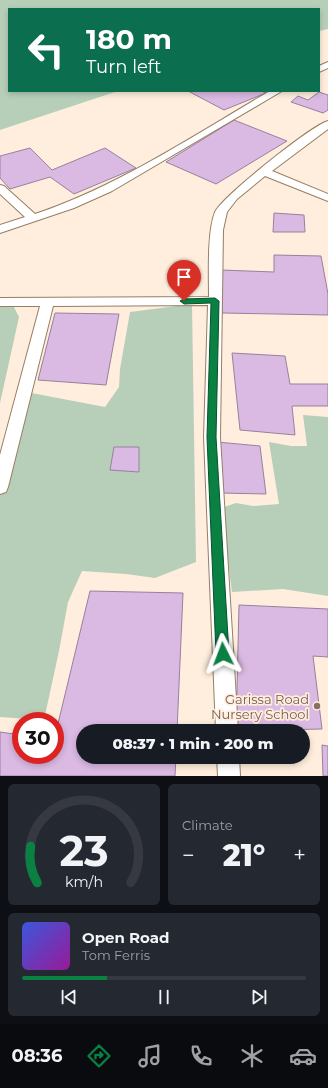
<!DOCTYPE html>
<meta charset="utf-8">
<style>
body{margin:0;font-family:Montserrat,sans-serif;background:#242831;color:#f1f3f6;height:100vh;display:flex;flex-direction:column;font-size:15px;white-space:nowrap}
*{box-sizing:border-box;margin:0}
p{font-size:13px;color:#9ea1a6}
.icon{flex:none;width:22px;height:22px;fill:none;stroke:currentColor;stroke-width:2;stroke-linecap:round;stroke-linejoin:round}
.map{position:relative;height:776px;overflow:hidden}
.panel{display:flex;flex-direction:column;gap:8px;padding:8px;background:#0d0f14;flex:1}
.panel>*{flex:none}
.hud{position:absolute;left:8px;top:8px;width:312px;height:84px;border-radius:0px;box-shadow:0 2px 6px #0003;background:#0b6e4f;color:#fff;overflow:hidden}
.speed{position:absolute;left:12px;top:712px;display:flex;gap:8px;font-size:20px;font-weight:700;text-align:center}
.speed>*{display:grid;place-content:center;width:52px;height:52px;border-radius:50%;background:#171b24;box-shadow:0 2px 6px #0003;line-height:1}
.speed .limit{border:6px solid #d22;background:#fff;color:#111}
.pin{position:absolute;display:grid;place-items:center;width:34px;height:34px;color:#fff;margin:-41px -17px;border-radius:50% 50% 50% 0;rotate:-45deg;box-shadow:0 0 4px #0007}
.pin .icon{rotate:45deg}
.me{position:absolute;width:44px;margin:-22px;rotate:357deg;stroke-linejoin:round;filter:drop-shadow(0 0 3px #0008)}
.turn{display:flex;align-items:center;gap:14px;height:84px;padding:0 12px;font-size:18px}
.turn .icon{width:52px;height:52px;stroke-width:2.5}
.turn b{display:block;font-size:28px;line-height:34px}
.big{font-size:30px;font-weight:800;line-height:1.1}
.panel .widget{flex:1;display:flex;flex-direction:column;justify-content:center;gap:6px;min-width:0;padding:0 14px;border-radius:6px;background:#242831}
.panel .dial{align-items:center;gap:0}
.dial svg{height:104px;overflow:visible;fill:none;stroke:#363941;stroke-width:7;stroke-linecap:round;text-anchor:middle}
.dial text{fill:#f1f3f6;stroke:none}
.song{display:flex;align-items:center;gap:12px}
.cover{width:48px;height:48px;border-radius:6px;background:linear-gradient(135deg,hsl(230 70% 55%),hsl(300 70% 35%))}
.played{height:4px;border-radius:2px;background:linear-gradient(90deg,#0b8043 30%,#363941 30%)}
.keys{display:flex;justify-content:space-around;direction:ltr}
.heat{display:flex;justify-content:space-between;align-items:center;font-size:22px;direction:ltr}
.panel .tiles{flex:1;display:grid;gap:8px;grid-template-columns:1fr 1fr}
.widget:last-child{grid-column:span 2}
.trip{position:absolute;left:76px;top:724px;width:234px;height:40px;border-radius:20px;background:#171b24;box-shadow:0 2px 6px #0003;font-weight:800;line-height:40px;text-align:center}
.menu{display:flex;height:64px;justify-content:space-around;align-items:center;background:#090b0e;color:#9ea1a6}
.menu .icon{width:28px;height:28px}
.menu .active{color:#0b8043}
.menu b{font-size:18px;color:#f1f3f6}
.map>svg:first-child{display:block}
</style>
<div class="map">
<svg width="328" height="776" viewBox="0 0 328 776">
<rect width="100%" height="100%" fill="#fed"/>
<!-- green -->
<g fill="#b7cfb8">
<polygon points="0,0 328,0 328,29 319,31 319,9 9,9 9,91 118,91 0,130"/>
<polygon points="192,304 196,562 155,578 126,574 82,571 68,602 59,651 44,720 0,717 0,488 21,391 105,407 119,387 120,369 130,312"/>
<polygon points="0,307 14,307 19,317 0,403"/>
<polygon points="303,415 328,417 328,596 283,589 232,592 221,508 236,503 253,506 279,504 269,442 291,446 307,446"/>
</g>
<!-- building -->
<g fill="#dab9e2" stroke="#97819d">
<polygon points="188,91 261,91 266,93 224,110"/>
<polygon points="319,92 328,95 328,110 323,113 291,102 298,96 308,100"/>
<polygon points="234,120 287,141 216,184 166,162"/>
<polygon points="30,148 52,170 105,148 136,168 74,194 50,177 10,189 0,178 0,156"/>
<polygon points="274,213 304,215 305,232 273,232"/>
<polygon points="274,255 321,256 328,294 328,315 222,313 221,270 274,272"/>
<polygon points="55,313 119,314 106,385 38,380"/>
<polygon points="232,353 285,356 290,384 328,384 328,406 292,406 295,435 240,430"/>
<polygon points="217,442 260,446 266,494 220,493"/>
<polygon points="114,447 139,447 139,472 110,470"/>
<polygon points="90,591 183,593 177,731 83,731 83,757 176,757 175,776 0,776 0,732 21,735 21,755 55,755 55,736"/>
<polygon points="239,605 328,609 328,657 313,656 322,729 236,731"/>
<polygon points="322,745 328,746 328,776 323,776"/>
</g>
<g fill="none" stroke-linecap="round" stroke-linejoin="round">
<!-- minor casing -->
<g stroke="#967e63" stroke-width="2">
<g id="minor">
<polygon points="328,62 328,68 319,72 319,66"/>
<path d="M270,91H282L112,191L74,208L0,233V225L25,217L0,194V185L4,186L35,214C119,186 194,135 270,91Z"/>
<path d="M328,121V129L272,171L328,194V201L265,176L237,199L227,212L223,230L220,437L238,731H216L204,437L208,305L53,306L8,487L6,492L0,494V455L40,306H0V298L209,297C209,274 207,232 215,212C222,197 312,125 328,121Z"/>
<polygon points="217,757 239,757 240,776 218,776"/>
</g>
</g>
<!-- minor -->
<use href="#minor" fill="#fff" fill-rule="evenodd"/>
</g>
<!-- route -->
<polygon fill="#0b8043" stroke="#07532c" points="215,298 219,301 216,437 229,654 227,658 223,660 218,658 216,654 207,437 211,303 184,304 180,301 184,299"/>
<!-- markers -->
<circle fill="#8d6e63" stroke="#fed" stroke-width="1.5" cx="317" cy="706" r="4"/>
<g text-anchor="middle" stroke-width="3.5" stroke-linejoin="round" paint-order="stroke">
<!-- near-education labels -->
<g font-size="13" fill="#785e54" stroke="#fed" text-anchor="end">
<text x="309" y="704">Garissa Road<tspan x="309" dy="15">Nursery School</tspan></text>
</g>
</g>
</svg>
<div class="speed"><div class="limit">30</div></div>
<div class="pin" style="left:184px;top:301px;background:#d93025"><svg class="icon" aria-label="arrive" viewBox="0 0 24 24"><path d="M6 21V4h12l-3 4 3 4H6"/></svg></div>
<svg class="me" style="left:223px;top:654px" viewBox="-20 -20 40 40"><path d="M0-17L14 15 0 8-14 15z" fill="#0b8043" stroke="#fff" stroke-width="4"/></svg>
<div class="trip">08:37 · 1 min · 200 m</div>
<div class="hud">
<div class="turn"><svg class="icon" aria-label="left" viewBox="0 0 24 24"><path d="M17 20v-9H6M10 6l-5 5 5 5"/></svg><div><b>180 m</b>Turn left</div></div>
</div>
</div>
<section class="panel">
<div class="tiles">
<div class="widget dial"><svg viewBox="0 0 100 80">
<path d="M14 69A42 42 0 1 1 86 69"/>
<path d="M14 69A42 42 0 0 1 9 41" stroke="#0b8043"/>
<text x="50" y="56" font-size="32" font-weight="700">23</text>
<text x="50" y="72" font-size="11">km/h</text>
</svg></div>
<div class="widget"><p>Climate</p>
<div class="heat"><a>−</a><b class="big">21°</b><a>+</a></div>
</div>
<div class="widget">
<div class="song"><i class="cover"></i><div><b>Open Road</b><p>Tom Ferris</p></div></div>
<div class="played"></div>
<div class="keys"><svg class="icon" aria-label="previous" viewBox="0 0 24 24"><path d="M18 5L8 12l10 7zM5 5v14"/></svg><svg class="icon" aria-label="pause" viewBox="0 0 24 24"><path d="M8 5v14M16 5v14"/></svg><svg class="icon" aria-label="next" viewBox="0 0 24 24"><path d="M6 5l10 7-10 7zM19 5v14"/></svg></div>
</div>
</div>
</section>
<nav class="menu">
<b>08:36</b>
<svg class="icon active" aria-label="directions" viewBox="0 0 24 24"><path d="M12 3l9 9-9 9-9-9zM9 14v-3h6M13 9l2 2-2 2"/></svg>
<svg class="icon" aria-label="music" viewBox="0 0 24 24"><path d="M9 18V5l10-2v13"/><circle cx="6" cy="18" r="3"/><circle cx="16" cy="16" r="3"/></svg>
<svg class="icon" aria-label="phone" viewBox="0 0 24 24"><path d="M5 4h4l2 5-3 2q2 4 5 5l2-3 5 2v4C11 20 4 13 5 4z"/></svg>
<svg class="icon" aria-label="climate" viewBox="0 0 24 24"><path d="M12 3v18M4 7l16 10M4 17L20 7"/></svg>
<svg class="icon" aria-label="car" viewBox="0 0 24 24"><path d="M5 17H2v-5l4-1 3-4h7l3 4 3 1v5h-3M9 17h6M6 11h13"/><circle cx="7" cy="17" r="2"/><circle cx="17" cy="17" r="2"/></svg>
</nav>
